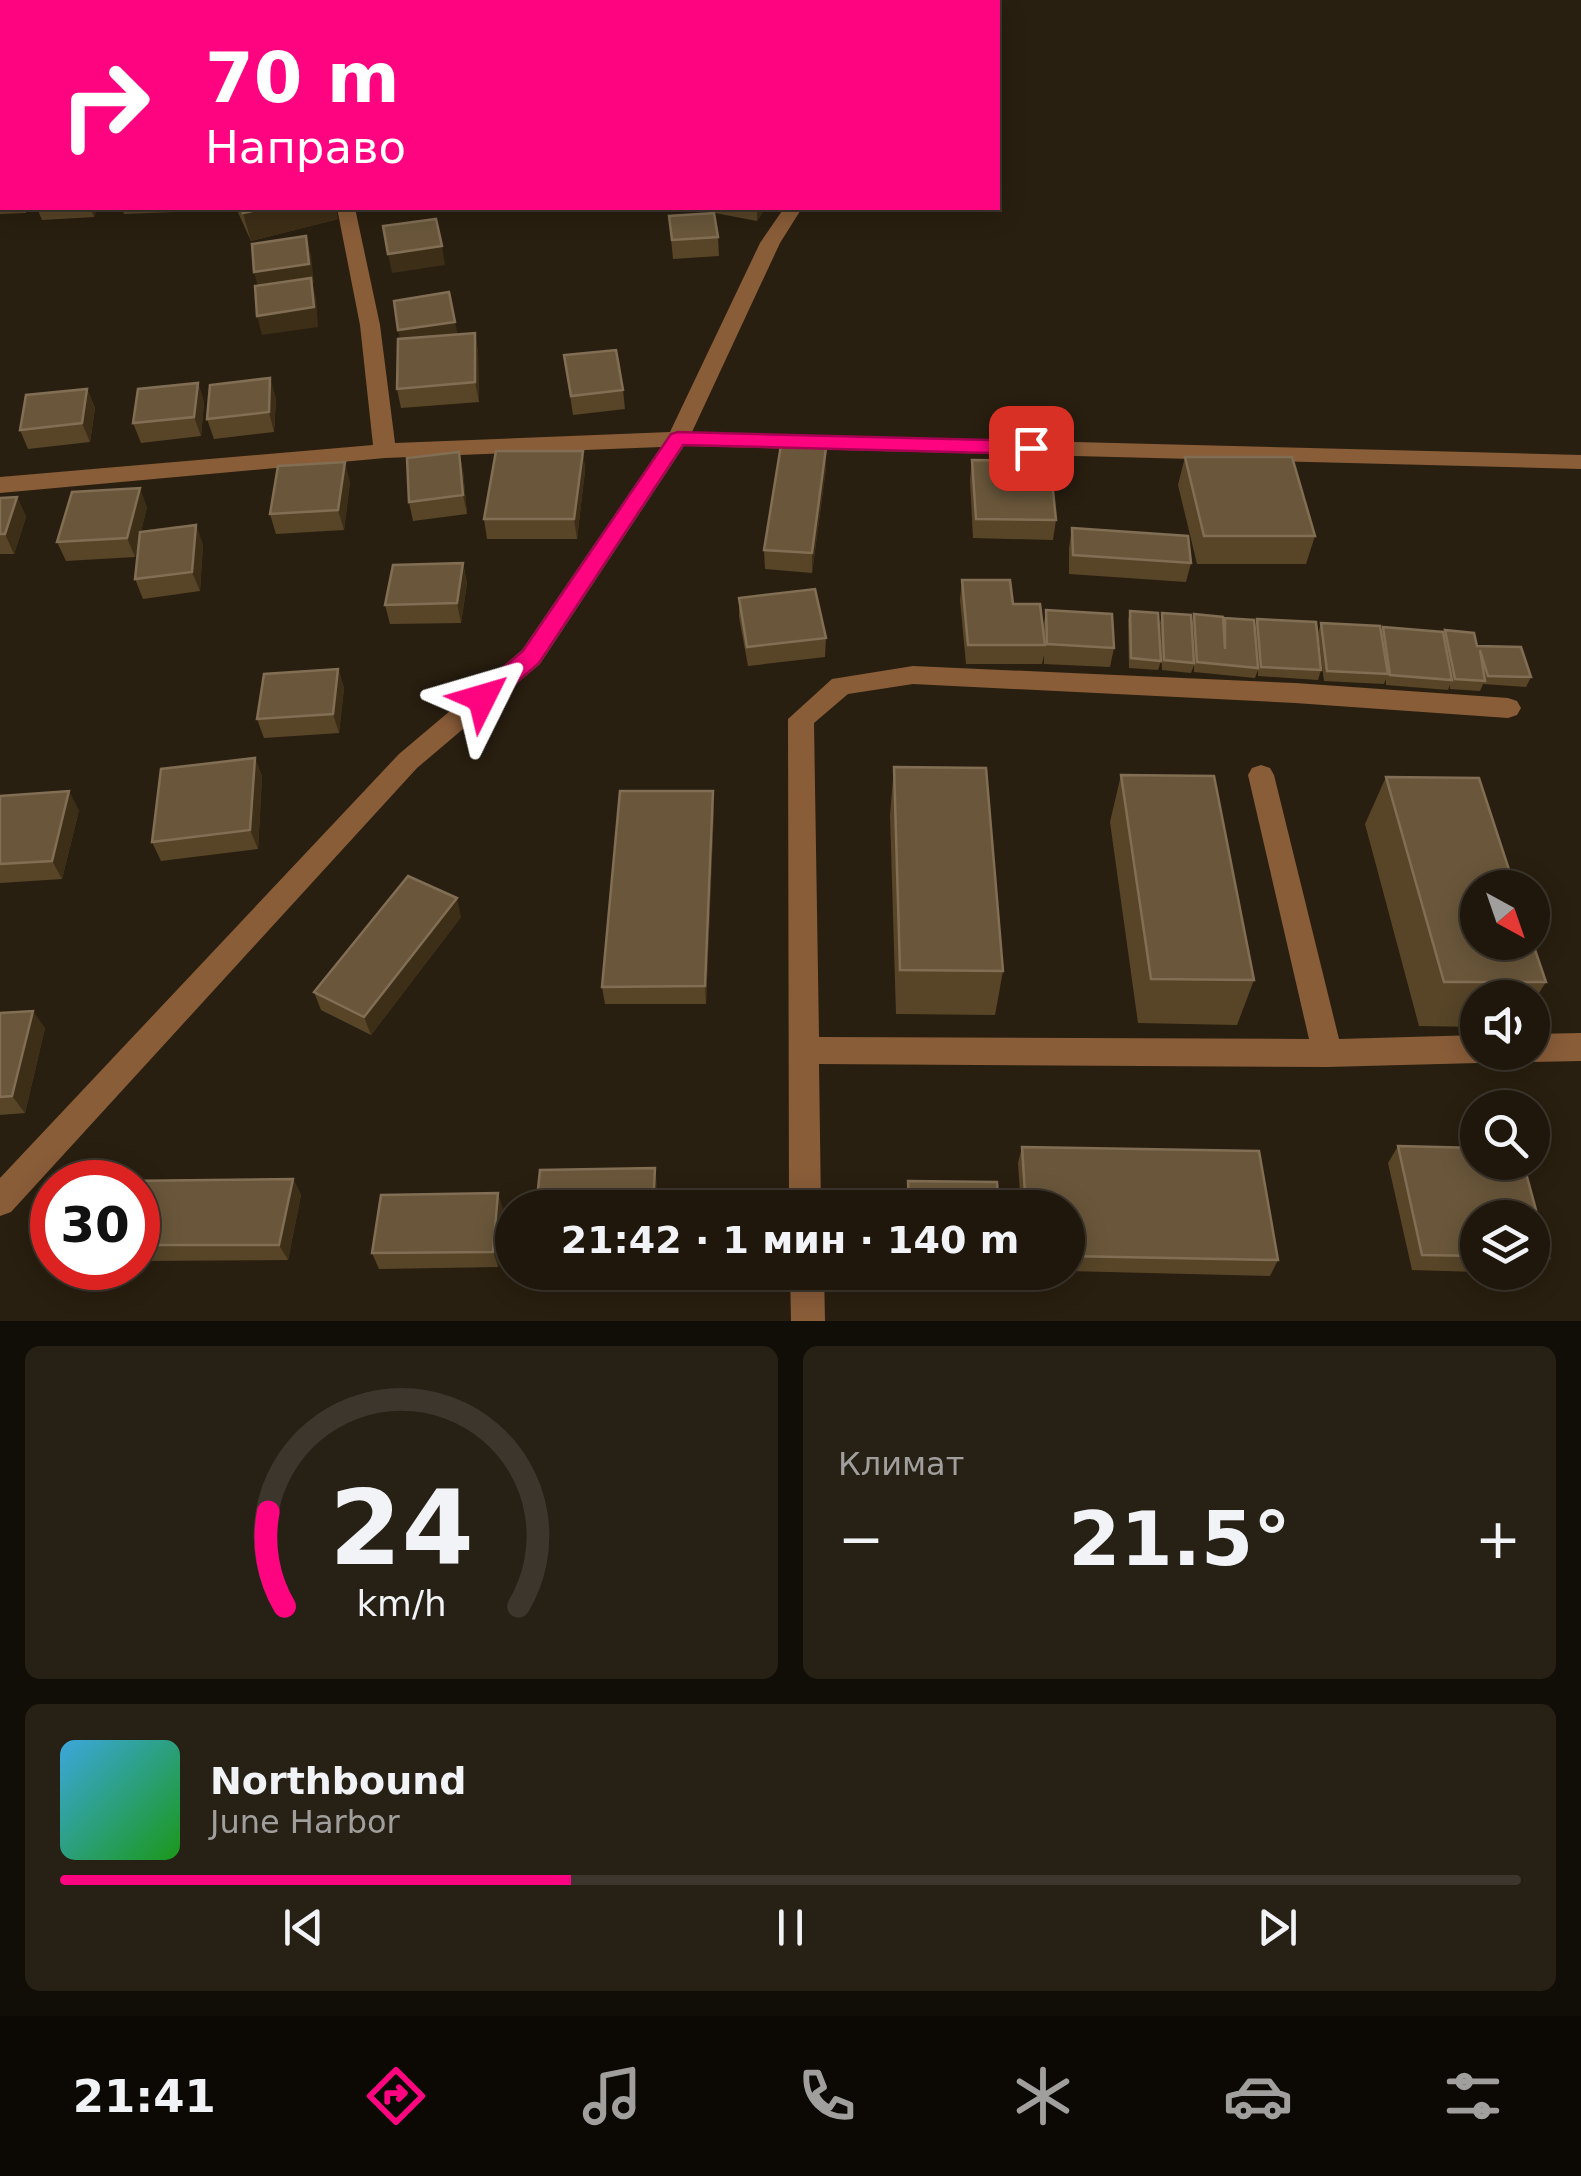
<!DOCTYPE html>
<html lang="ru">
<meta charset="utf-8">
<style>
body{margin:0;font-family:"DejaVu Sans",sans-serif;background:#272015;color:#f1f3f6;height:100vh;display:flex;flex-direction:column;font-size:38px;white-space:nowrap}
*{box-sizing:border-box;margin:0}
p{font-size:32px;color:#a19f9d}
.icon{flex:none;width:55px;height:55px;fill:none;stroke:currentColor;stroke-width:2;stroke-linecap:round;stroke-linejoin:round}
.map{position:relative;height:1321px;overflow:hidden}
.panel{display:flex;flex-direction:column;gap:25px;padding:25px;background:#110d07;flex:1}
.panel>*{flex:none}
.guide{position:absolute;left:0px;top:0px;width:1000px;height:210px;box-shadow:0 5px 25px #0003,0 0 0 2px #3c362d;background:#ff0480;color:#fff;overflow:hidden}
.needle{width:65px;rotate:140deg}
.buttons{position:absolute;left:1460px;top:870px;display:grid;gap:20px}
.buttons a{display:grid;place-items:center;width:90px;height:90px;border-radius:50%;background:#1f170c;box-shadow:0 5px 25px #0003,0 0 0 2px #3c362d;font-size:50px}
.speed{position:absolute;left:30px;top:1160px;display:flex;gap:20px;font-size:50px;font-weight:700;text-align:center}
.speed>*{display:grid;place-content:center;width:130px;height:130px;border-radius:50%;background:#1f170c;box-shadow:0 5px 25px #0003,0 0 0 2px #3c362d;line-height:1}
.speed .limit{border:15px solid #d22;background:#fff;color:#111}
.pin{position:absolute;display:grid;place-items:center;width:85px;height:85px;color:#fff;margin:-42px;border-radius:20px;box-shadow:0 5px 15px #0006}
.me{position:absolute;width:110px;margin:-55px;rotate:50deg;stroke-linejoin:round;filter:drop-shadow(0 0 8px #0008)}
.turn{display:flex;align-items:center;gap:35px;height:210px;padding:0 40px;font-size:45px}
.turn .icon{width:130px;height:130px;stroke-width:2.5}
.turn b{display:block;font-size:70px;line-height:85px}
.big{font-size:75px;font-weight:600;line-height:1.1}
.panel .tile{flex:1;display:flex;flex-direction:column;justify-content:center;gap:15px;min-width:0;padding:0 35px;border-radius:15px;background:#272015}
.panel .dial{align-items:center;gap:0}
.dial svg{height:260px;overflow:visible;fill:none;stroke:#3c362d;stroke-width:7;stroke-linecap:round;text-anchor:middle}
.dial text{fill:#f1f3f6;stroke:none}
.song{display:flex;align-items:center;gap:30px}
.cover{width:120px;height:120px;border-radius:15px;background:linear-gradient(135deg,hsl(200 70% 55%),hsl(120 70% 35%))}
.played{height:10px;border-radius:5px;background:linear-gradient(90deg,#ff0480 35%,#3c362d 35%)}
.keys{display:flex;justify-content:space-around;direction:ltr}
.heat{display:flex;justify-content:space-between;align-items:center;font-size:55px;direction:ltr}
.panel .tiles{flex:1;display:grid;gap:25px;grid-template-columns:1fr 1fr}
.tile:last-child{grid-column:span 2}
.trip{position:absolute;left:495px;top:1190px;width:590px;height:100px;border-radius:50px;background:#1f170c;box-shadow:0 5px 25px #0003,0 0 0 2px #3c362d;font-weight:600;line-height:100px;text-align:center}
.dock{display:flex;height:160px;justify-content:space-around;align-items:center;background:#0c0905;color:#a19f9d}
.dock .icon{width:70px;height:70px}
.dock .current{color:#ff0480}
.dock b{font-size:45px;color:#f1f3f6}
.map>svg:first-child{display:block}
</style>
<div class="map">
<svg width="1581" height="1321" viewBox="0 0 1581 1321">
<rect width="100%" height="100%" fill="#291f10"/>
<g fill="none" stroke-linecap="round" stroke-linejoin="round">
<!-- minor -->
<g fill="#8a5d39" fill-rule="evenodd">
<polygon points="252,0 268,0 269,2 253,2"/>
<polygon points="337,208 355,208 380,325 395,443 670,432 760,243 784,208 802,208 780,243 692,432 1581,455 1581,469 684,446 540,664 417,768 11,1212 0,1216 0,1178 399,754 522,650 661,447 385,458 0,493 0,477 373,445 360,325"/>
<polygon points="913,666 1295,683 1508,698 1517,701 1521,708 1517,715 1508,718 1295,703 913,684 848,694 814,723 819,1037 1309,1039 1248,775 1252,768 1261,765 1270,768 1274,775 1339,1039 1478,1035 1478,1052 1491,1052 1489,1059 1478,1063 1327,1067 819,1064 821,1208 789,1208 788,719 832,679"/>
<polygon points="1581,1033 1581,1061 1532,1062 1519,1052 1532,1052 1532,1034"/>
<polygon points="790,1272 824,1272 825,1321 791,1321"/>
</g>
</g>
<!-- wall -->
<g fill="#584528">
<polygon points="0,170 2,170 2,208 28,208 26,213 0,214"/>
<polygon points="37,208 97,208 94,217 42,220"/>
<polygon points="122,208 177,208 176,212 124,214"/>
<polygon points="236,208 335,208 338,219 251,241"/>
<polygon points="715,208 765,208 757,221 715,213"/>
<polygon points="669,216 718,237 719,256 673,259"/>
<polygon points="475,333 478,352 479,402 401,408 397,389 457,334"/>
<polygon points="564,355 623,390 625,409 573,415"/>
<polygon points="198,383 204,402 201,436 141,443 133,423"/>
<polygon points="87,389 95,408 90,442 28,449 20,430"/>
<polygon points="276,398 274,432 214,439 207,419"/>
<polygon points="826,448 826,468 812,573 765,569 764,550"/>
<polygon points="583,451 585,470 577,539 487,539 484,519"/>
<polygon points="459,452 463,471 467,514 413,521 409,502"/>
<polygon points="1185,457 1315,536 1306,564 1197,564 1178,485"/>
<polygon points="972,460 1056,520 1053,540 973,538 970,480"/>
<polygon points="350,482 344,530 276,534 270,514"/>
<polygon points="17,497 26,517 14,554 0,554 0,498"/>
<polygon points="147,507 141,531 203,544 200,591 143,599 135,579 139,542 135,557 66,561 57,542"/>
<polygon points="1072,528 1191,563 1186,582 1069,574 1069,548"/>
<polygon points="463,563 467,583 461,623 390,624 385,605"/>
<polygon points="962,580 1013,604 1043,628 1046,610 1114,648 1110,667 1044,664 1044,655 1042,664 966,664 960,600"/>
<polygon points="739,598 826,638 825,657 748,666 739,617"/>
<polygon points="1130,611 1161,661 1158,670 1129,668 1128,620"/>
<polygon points="1162,613 1192,622 1194,614 1223,624 1225,618 1255,627 1257,619 1321,670 1318,680 1258,676 1258,670 1255,678 1194,672 1194,665 1191,673 1162,670 1160,623"/>
<polygon points="1321,623 1381,632 1383,627 1443,635 1445,630 1477,646 1531,677 1526,687 1483,684 1480,691 1450,689 1450,685 1448,690 1386,685 1386,679 1384,684 1324,681 1318,633"/>
<polygon points="338,669 344,688 339,733 264,738 257,719"/>
<polygon points="255,758 262,777 258,849 161,861 152,842"/>
<polygon points="894,767 1003,971 995,1015 896,1014 890,815"/>
<polygon points="1121,775 1254,980 1237,1025 1138,1023 1110,822"/>
<polygon points="1386,777 1546,982 1532,1004 1532,998 1478,998 1478,1027 1419,1026 1365,824"/>
<polygon points="713,791 714,809 706,1004 605,1004 602,987"/>
<polygon points="0,796 79,810 62,879 0,883"/>
<polygon points="461,917 371,1035 321,1010 314,992"/>
<polygon points="0,1013 45,1028 25,1113 0,1115"/>
<polygon points="1398,1146 1478,1148 1478,1162 1523,1162 1549,1258 1537,1273 1514,1272 1532,1272 1532,1218 1478,1218 1478,1272 1412,1270 1388,1163"/>
<polygon points="1022,1147 1278,1260 1270,1276 1068,1271 1068,1208 1021,1208 1018,1163"/>
<polygon points="293,1179 301,1195 288,1260 138,1261 138,1182"/>
<polygon points="503,1209 498,1267 379,1269 372,1253"/>
</g>
<!-- shaded-wall -->
<g fill="#3d2e17">
<polygon points="178,0 212,0 213,2 169,2"/>
<polygon points="2,122 2,142 0,143 0,123"/>
<polygon points="90,208 97,208 94,217"/>
<polygon points="266,208 335,208 338,219 251,241 243,213"/>
<polygon points="757,208 765,208 757,221"/>
<polygon points="306,236 311,255 314,283 312,283 316,298 318,327 262,335 257,316 259,291 254,272"/>
<polygon points="442,246 445,265 392,273 388,254"/>
<polygon points="455,322 459,341 402,350 398,330"/>
<polygon points="475,333 478,352 479,402 475,382"/>
<polygon points="270,378 276,398 274,432 269,412"/>
<polygon points="198,383 204,402 201,436 194,417"/>
<polygon points="87,389 95,408 90,442 82,423"/>
<polygon points="826,448 826,468 812,573 812,553"/>
<polygon points="583,451 585,470 577,539 574,519"/>
<polygon points="459,452 463,471 467,514 463,495"/>
<polygon points="345,462 350,482 344,530 338,510"/>
<polygon points="140,488 147,507 135,557 127,538"/>
<polygon points="17,497 26,517 14,554 5,534"/>
<polygon points="196,525 203,544 200,591 192,572"/>
<polygon points="463,563 467,583 461,623 457,603"/>
<polygon points="338,669 344,688 339,733 333,714"/>
<polygon points="255,758 262,777 258,849 250,830"/>
<polygon points="69,791 79,810 62,879 52,861"/>
<polygon points="713,791 714,809 706,1004 705,986"/>
<polygon points="457,898 461,917 371,1035 364,1017"/>
<polygon points="33,1011 45,1028 25,1113 12,1096"/>
<polygon points="655,1168 657,1184 656,1208 653,1208"/>
<polygon points="293,1179 301,1195 288,1260 279,1245"/>
<polygon points="498,1193 503,1209 498,1267 493,1252"/>
</g>
<!-- building -->
<g fill="#6a573b" stroke="#816e54" stroke-width="2.5">
<polygon points="321,0 344,0 346,2 310,2"/>
<polygon points="2,95 2,122 0,123 0,96"/>
<rect x="0" y="170" width="2" height="25"/>
<polygon points="241,208 266,208 243,213"/>
<polygon points="714,213 718,237 672,240 669,216"/>
<polygon points="436,219 442,246 388,254 383,226"/>
<polygon points="306,236 309,264 254,272 252,244"/>
<polygon points="311,278 314,307 257,316 255,286"/>
<polygon points="449,292 455,322 398,330 394,301"/>
<polygon points="475,333 475,382 397,389 398,339"/>
<polygon points="616,350 623,390 571,396 564,355"/>
<polygon points="270,378 269,412 207,419 210,385"/>
<polygon points="198,383 194,417 133,423 138,389"/>
<polygon points="87,389 82,423 20,430 26,395"/>
<polygon points="781,445 826,448 812,553 764,550"/>
<polygon points="496,451 583,451 574,519 484,519"/>
<polygon points="459,452 463,495 409,502 407,458"/>
<polygon points="1185,457 1292,457 1315,536 1204,536"/>
<polygon points="972,460 1050,461 1056,520 976,519"/>
<polygon points="345,462 338,510 270,514 278,466"/>
<polygon points="140,488 127,538 57,542 72,492"/>
<polygon points="17,497 5,534 0,534 0,498"/>
<polygon points="196,525 192,572 135,579 140,532"/>
<polygon points="1072,528 1188,536 1191,563 1073,555"/>
<polygon points="463,563 457,603 385,605 393,565"/>
<polygon points="962,580 1010,580 1013,604 1040,604 1045,645 968,645"/>
<polygon points="815,589 826,638 747,647 739,598"/>
<polygon points="1046,610 1112,614 1114,648 1047,644"/>
<polygon points="1130,611 1158,613 1161,661 1131,658"/>
<polygon points="1162,613 1191,615 1194,663 1164,660"/>
<polygon points="1194,614 1223,617 1225,649 1225,618 1254,620 1258,668 1197,662"/>
<polygon points="1257,619 1316,622 1321,670 1261,667"/>
<polygon points="1321,623 1380,626 1388,674 1327,671"/>
<polygon points="1383,627 1443,632 1452,680 1390,675"/>
<polygon points="1445,630 1474,633 1477,646 1521,647 1531,677 1488,676 1480,650 1485,681 1455,679"/>
<polygon points="338,669 333,714 257,719 264,674"/>
<polygon points="255,758 250,830 152,842 161,769"/>
<polygon points="894,767 986,768 1003,971 900,970"/>
<polygon points="1121,775 1214,776 1254,980 1151,979"/>
<polygon points="1386,777 1479,778 1515,888 1478,888 1478,942 1532,942 1532,941 1546,982 1444,982"/>
<polygon points="69,791 52,861 0,864 0,796"/>
<polygon points="620,791 713,791 705,986 602,987"/>
<polygon points="408,876 457,898 364,1017 314,992"/>
<polygon points="33,1011 12,1096 0,1097 0,1013"/>
<polygon points="1398,1146 1478,1148 1478,1162 1523,1162 1549,1258 1532,1257 1532,1218 1478,1218 1478,1256 1422,1255"/>
<polygon points="1022,1147 1259,1151 1278,1260 1068,1256 1068,1208 1058,1208 1057,1194 1025,1193"/>
<polygon points="655,1168 653,1208 536,1208 540,1170"/>
<polygon points="293,1179 279,1245 138,1245 138,1182 121,1182 121,1181"/>
<polygon points="908,1181 997,1182 999,1208 909,1208"/>
<polygon points="498,1193 493,1252 372,1253 381,1195"/>
</g>
<!-- route -->
<polygon fill="#ff0480" stroke="#a60353" stroke-width="2.5" points="678,432 1031,441 1041,448 1031,454 683,445 539,663 490,705 474,705 470,698 474,692 523,651 671,434"/>
</svg>
<div class="buttons">
<a><svg class="needle" viewBox="-14 -14 28 28"><path d="M0-13l5 13h-10z" fill="#e53935"/><path d="M0 13l5-13h-10z" fill="#a19f9d"/></svg></a>
<a><svg class="icon" aria-label="sound" viewBox="0 0 24 24"><path d="M4 9h4l5-4v14l-5-4H4zM17 9q2 3 0 6"/></svg></a>
<a><svg class="icon" aria-label="search" viewBox="0 0 24 24"><circle cx="10" cy="10" r="6"/><path d="M15 15l6 6"/></svg></a>
<a><svg class="icon" aria-label="layers" viewBox="0 0 24 24"><path d="M12 4l9 5-9 5-9-5zM3 14l9 5 9-5"/></svg></a>
</div>
<div class="speed"><div class="limit">30</div></div>
<div class="pin" style="left:1031px;top:448px;background:#d93025"><svg class="icon" aria-label="arrive" viewBox="0 0 24 24"><path d="M6 21V4h12l-3 4 3 4H6"/></svg></div>
<svg class="me" style="left:482px;top:698px" viewBox="-20 -20 40 40"><path d="M0-17L14 15 0 8-14 15z" fill="#ff0480" stroke="#fff" stroke-width="4"/></svg>
<div class="trip">21:42 · 1 мин · 140 m</div>
<div class="guide">
<div class="turn"><svg class="icon" aria-label="right" viewBox="0 0 24 24"><path d="M7 20v-9h11M14 6l5 5-5 5"/></svg><div><b>70 m</b>Направо</div></div>
</div>
</div>
<section class="panel">
<div class="tiles">
<div class="tile dial"><svg viewBox="0 0 100 80">
<path d="M14 69A42 42 0 1 1 86 69"/>
<path d="M14 69A42 42 0 0 1 9 40" stroke="#ff0480"/>
<text x="50" y="56" font-size="32" font-weight="700">24</text>
<text x="50" y="72" font-size="11">km/h</text>
</svg></div>
<div class="tile"><p>Климат</p>
<div class="heat"><a>−</a><b class="big">21.5°</b><a>+</a></div>
</div>
<div class="tile">
<div class="song"><i class="cover"></i><div><b>Northbound</b><p>June Harbor</p></div></div>
<div class="played"></div>
<div class="keys"><svg class="icon" aria-label="previous" viewBox="0 0 24 24"><path d="M18 5L8 12l10 7zM5 5v14"/></svg><svg class="icon" aria-label="pause" viewBox="0 0 24 24"><path d="M8 5v14M16 5v14"/></svg><svg class="icon" aria-label="next" viewBox="0 0 24 24"><path d="M6 5l10 7-10 7zM19 5v14"/></svg></div>
</div>
</div>
</section>
<nav class="dock">
<b>21:41</b>
<svg class="icon current" aria-label="directions" viewBox="0 0 24 24"><path d="M12 3l9 9-9 9-9-9zM9 14v-3h6M13 9l2 2-2 2"/></svg>
<svg class="icon" aria-label="music" viewBox="0 0 24 24"><path d="M9 18V5l10-2v13"/><circle cx="6" cy="18" r="3"/><circle cx="16" cy="16" r="3"/></svg>
<svg class="icon" aria-label="phone" viewBox="0 0 24 24"><path d="M5 4h4l2 5-3 2q2 4 5 5l2-3 5 2v4C11 20 4 13 5 4z"/></svg>
<svg class="icon" aria-label="climate" viewBox="0 0 24 24"><path d="M12 3v18M4 7l16 10M4 17L20 7"/></svg>
<svg class="icon" aria-label="car" viewBox="0 0 24 24"><path d="M5 17H2v-5l4-1 3-4h7l3 4 3 1v5h-3M9 17h6M6 11h13"/><circle cx="7" cy="17" r="2"/><circle cx="17" cy="17" r="2"/></svg>
<svg class="icon" aria-label="filters" viewBox="0 0 24 24"><path d="M4 7h16M4 17h16"/><circle cx="9" cy="7" r="2"/><circle cx="15" cy="17" r="2"/></svg>
</nav>
